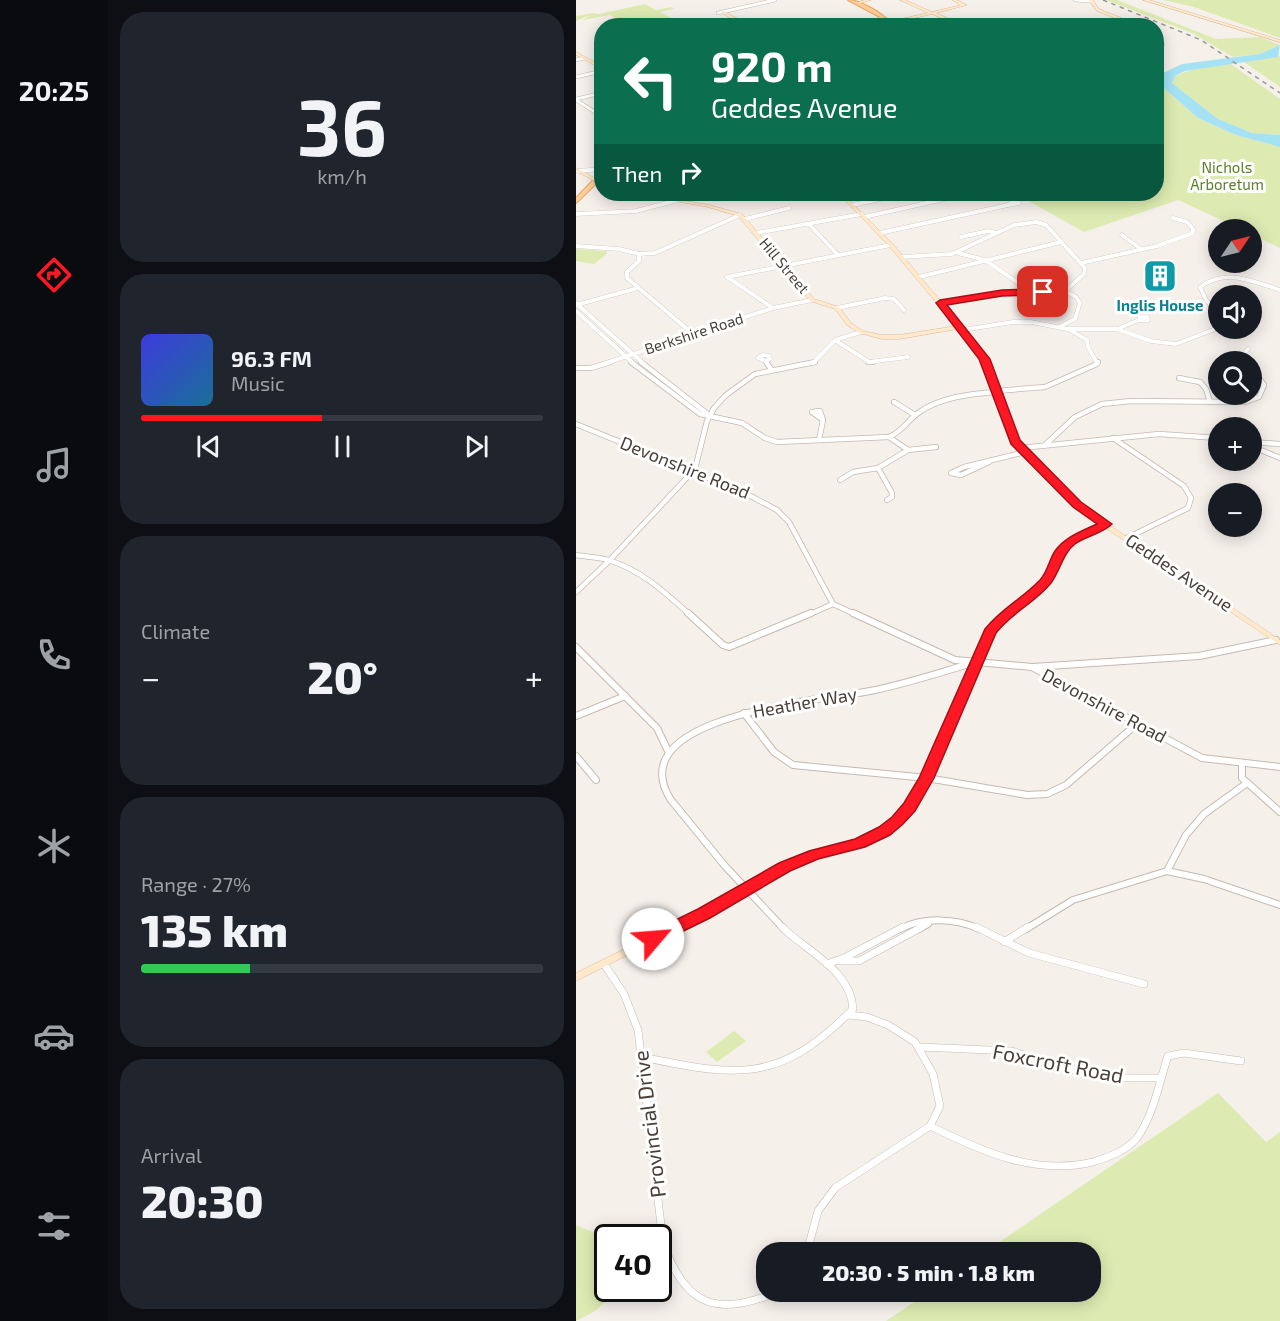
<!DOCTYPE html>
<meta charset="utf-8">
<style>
body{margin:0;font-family:"Exo 2",sans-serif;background:#20242c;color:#f1f3f6;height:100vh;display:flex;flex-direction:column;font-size:22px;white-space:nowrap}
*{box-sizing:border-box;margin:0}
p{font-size:20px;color:#9ea1a6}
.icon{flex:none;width:33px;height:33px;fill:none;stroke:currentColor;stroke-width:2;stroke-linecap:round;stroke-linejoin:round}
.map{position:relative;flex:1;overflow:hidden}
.side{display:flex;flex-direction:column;gap:12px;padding:12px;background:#0d0f14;width:468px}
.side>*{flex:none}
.hud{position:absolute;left:18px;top:18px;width:570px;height:183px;border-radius:24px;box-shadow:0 3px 15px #0003;background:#0b6e4f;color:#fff;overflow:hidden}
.needle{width:39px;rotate:55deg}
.tools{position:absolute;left:632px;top:219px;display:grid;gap:12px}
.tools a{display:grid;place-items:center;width:54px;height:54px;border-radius:50%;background:#171b24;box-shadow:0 3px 15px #0003;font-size:30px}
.speed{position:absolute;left:18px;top:1224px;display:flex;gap:12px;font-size:30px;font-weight:700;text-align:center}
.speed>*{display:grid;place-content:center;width:78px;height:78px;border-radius:50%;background:#171b24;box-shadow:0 3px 15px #0003;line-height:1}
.speed .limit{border:3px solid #111;border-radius:9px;background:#fff;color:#111}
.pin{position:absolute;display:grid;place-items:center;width:51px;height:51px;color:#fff;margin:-26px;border-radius:12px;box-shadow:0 3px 9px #0006}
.me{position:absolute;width:66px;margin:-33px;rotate:63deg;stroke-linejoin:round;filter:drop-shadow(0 0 4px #0008)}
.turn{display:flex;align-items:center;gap:21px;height:126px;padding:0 18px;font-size:27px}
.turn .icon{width:78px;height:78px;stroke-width:2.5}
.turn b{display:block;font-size:42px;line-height:51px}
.then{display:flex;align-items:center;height:57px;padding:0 18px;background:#0003;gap:12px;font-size:22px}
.big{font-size:45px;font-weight:800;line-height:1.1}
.side .card{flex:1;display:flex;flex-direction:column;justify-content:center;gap:9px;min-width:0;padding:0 21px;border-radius:24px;background:#20242c}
.side .dial{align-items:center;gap:0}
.dial b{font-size:78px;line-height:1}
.song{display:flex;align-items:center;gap:18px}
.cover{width:72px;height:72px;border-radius:9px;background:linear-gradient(135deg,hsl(240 70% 55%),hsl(200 70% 35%))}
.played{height:6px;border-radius:3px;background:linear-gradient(90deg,#ff1824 45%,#363941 45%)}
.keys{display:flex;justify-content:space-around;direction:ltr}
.heat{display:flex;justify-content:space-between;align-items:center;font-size:33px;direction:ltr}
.charge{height:9px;border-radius:4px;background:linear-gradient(90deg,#34c759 27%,#363941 0)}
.trip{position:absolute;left:180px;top:1242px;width:345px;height:60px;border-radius:24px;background:#171b24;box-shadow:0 3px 15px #0003;font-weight:800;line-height:60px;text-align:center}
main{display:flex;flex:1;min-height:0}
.menu{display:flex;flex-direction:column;width:108px;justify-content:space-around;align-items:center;background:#090b0e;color:#9ea1a6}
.menu .icon{width:42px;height:42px}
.menu .selected{color:#ff1824}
.menu b{font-size:27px;color:#f1f3f6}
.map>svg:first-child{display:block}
</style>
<main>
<nav class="menu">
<b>20:25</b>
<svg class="icon selected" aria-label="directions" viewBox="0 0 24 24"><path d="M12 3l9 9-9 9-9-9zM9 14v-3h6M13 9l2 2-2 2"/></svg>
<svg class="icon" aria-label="music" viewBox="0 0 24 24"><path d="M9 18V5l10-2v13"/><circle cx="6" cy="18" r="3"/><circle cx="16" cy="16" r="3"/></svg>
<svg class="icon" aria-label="phone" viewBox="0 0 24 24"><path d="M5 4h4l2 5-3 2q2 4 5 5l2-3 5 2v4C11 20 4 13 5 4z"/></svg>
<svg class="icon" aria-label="climate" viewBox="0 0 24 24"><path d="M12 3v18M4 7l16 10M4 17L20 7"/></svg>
<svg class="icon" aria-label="car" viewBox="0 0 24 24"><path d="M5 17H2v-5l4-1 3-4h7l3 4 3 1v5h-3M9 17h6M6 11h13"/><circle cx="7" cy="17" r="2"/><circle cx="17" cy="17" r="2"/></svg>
<svg class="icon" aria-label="filters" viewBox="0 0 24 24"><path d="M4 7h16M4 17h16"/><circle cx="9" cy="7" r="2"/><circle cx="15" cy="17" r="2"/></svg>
</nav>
<section class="side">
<div class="card dial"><b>36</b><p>km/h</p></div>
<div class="card">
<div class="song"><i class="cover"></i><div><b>96.3 FM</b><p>Music</p></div></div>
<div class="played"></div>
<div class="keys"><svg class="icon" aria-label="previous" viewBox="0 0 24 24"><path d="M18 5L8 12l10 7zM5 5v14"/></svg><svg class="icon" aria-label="pause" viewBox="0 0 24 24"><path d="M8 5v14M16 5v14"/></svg><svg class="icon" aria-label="next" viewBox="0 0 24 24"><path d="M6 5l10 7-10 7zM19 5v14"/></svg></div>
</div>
<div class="card"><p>Climate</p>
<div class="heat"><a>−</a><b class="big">20°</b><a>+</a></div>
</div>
<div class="card"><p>Range · 27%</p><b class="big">135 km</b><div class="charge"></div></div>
<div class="card"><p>Arrival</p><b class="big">20:30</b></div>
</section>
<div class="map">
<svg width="704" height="1321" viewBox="0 0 704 1321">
<rect width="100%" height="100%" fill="#f6f0eb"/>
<!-- green -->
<g fill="#ddebb2">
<polygon points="530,0 541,0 640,39 684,37 704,45 684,54 657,57 616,33"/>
<polygon points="587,0 704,0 704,38 618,7"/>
<polygon points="69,4 80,10 95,7 98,9 84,12 102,22 84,25 46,26 48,23 34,15 7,20 14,15 0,21 0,16 18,13 23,14"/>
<polygon points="704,56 704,87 668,62"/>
<polygon points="655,64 704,99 704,135 676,133 642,119 596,83 599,76 618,69"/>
<polygon points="581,74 583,75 581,82 622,118 660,135 704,147 704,248 675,234 675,230 665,229 602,200 508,232 440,194 580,194"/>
<polygon points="0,249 31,251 31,254 18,264 0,261"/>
<polygon points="158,1031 170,1041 141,1062 130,1052"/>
<polygon points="642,1093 690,1142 704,1132 704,1321 310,1321 353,1292 514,1292 514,1252 409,1252"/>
<polygon points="0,1225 31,1238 32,1288 44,1289 19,1311 0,1321"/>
</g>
<!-- water -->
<polygon fill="#a5e3f4" points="704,45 702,57 609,71 599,76 596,83 642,119 676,133 704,135 704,147 660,135 622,118 581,82 583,75 606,64 684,54"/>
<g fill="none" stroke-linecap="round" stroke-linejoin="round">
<!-- street-far4 casing -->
<g stroke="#c5b9af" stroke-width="4">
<g id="street-far4">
<polyline points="499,0 515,1"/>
<polyline points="142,13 199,0"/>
<polyline points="0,60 8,58"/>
<polyline points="0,77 26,71"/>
<polyline points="0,99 26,93"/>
<polyline points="0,100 25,116"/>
</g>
</g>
<!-- street-far3 casing -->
<g stroke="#c5b9af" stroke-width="4.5">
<g id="street-far3">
<polyline points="2,171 26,169"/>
<polygon points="437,202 443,203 432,205"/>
<polyline points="276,205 329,194"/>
<polyline points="0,214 60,211 125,194"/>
<polyline points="288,217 391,194"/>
<polyline points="169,219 213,208"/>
<polyline points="233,224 262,255"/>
<polyline points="180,233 286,214"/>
<polyline points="304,233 432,205"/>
<polyline points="546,235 565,249"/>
<polyline points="385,237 412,231 420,233"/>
<polyline points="0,246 43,249 63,254 79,253 164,215"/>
<polyline points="382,253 409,260 454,291"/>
<polyline points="63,254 63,261 51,272 51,278 117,334"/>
<polyline points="326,257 376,254 438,225 461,222 470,225 509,268 508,274 489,291"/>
<polyline points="505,263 581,246 617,233 617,229 611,222 597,218"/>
<polyline points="151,277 315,245"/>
<polyline points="151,277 197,308"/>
<polyline points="343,277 485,242"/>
<polyline points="0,303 67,363"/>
<polyline points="364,303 426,293 489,291"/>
<polyline points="0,305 62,288"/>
<polyline points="261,308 309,298 318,299 328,310"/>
<polyline points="0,311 57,363"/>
<path d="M642,313L630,300L624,287C650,268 676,281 704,290"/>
<polygon points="564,317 571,317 572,320 563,320"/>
<polyline points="483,327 499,319 504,303 500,297 489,291"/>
<polyline points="541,329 563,320"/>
<polyline points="387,330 437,322 455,322 491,329 541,329 575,341 600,344 642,328"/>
<polyline points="494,330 511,340 512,347 521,363"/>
<polyline points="259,340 293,362 332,357"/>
<polygon points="186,355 193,356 194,359 190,361 182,358"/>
<polyline points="190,361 191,363"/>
<polyline points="670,362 667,355 672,349"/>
<polyline points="30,363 197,308 236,300"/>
<polyline points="237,363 259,340 285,332"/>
</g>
</g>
<!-- street-far2 casing -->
<g stroke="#c5b9af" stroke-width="6">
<g id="street-far2">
<path d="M55,362L124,414L166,423L189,438L201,442L313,437C326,432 331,421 342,413C364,397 394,394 420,392"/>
<polyline points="65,362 133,415"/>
<polyline points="190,362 195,369"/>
<polyline points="292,362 297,362"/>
<polyline points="0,368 15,368 35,362"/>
<polyline points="603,378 624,382 630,389 634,402"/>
<polyline points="419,391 469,387 521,364 522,362"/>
<polyline points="318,402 339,415"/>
<polygon points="244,411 247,420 236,412"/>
<polyline points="0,424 167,492 201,510 213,522 257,604 281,615"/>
<polyline points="313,437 332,450 360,447"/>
<polyline points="537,438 608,486 615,498 612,508 551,538"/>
<polyline points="243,440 247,420"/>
<polyline points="675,442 704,444"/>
<polyline points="469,445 499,417 526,404 555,401 669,402 683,397 688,385 675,367"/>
<polyline points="675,446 704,458"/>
<polyline points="445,448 583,434 642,438"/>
<polyline points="413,462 385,475 375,473 388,467 449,452"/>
<polyline points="302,468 316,493 316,497 311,500"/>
<polyline points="264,480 277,472 302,468 332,450"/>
<path d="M0,555C11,557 22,557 32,560C64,569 90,593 114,615"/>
<polyline points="0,592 33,561 119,469 131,421 138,408 150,395 179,374 239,362"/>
<polyline points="232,615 257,604"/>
</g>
</g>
<!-- street-far1 casing -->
<g stroke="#c5b9af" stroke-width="8">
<g id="street-far1">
<polyline points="112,613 147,645 153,647 235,613"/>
<polyline points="277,613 379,660 456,667 626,758 704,767"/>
<polyline points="0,647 81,728 92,751"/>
<polyline points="457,667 623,656 700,640"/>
<polyline points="168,713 198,752 217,765 351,778 451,795 471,794 490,785 562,723"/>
<polyline points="0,716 49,696"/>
<polyline points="0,756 20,780"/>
<polyline points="666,763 666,778 704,812"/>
<polyline points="591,871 610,835 628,814 671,783"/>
<path d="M208,929L149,866L95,800C41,715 249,700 294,691C330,684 365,672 400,662"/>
<path d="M324,929C347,917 380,918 403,929"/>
<polyline points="343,929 352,924"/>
<polyline points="450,929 497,900 591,871 628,879 704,905"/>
</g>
</g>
<!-- street casing -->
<g stroke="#c5b9af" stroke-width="8">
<g id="street">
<polyline points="400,927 453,953 568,984"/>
<polyline points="428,942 452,927"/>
<polyline points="263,961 283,961 346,927"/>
<path d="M28,964L48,994L62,1030L87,1242C108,1305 140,1318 201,1292"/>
<polyline points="251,964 268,958 327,927"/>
<polyline points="344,1047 436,1051 480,1066 535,1078 583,1078"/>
<path d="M66,1057C162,1077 203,1084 277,1009C275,970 231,952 206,927"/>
<path d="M354,1126C405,1151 459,1176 517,1162C533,1157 550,1151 561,1138C578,1114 583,1083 592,1056L608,1053L665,1061"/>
<polyline points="231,1252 242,1211 259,1188 354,1126 364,1106 357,1074 339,1042 312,1025 291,1017 272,1015"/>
</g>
</g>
<!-- secondary casing -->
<g stroke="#dabd9b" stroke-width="1">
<g id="secondary">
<polygon points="289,0 295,0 281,4 279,3"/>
<polygon points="324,0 329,0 356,12 385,5 376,0 381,0 391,5 360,13 389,26 383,26 356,14 325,21 310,22 311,20 325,19 352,13"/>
<polygon points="513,0 517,0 523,9 565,26 558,26 521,11"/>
<polygon points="567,0 573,0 704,40 704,42"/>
<polygon points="147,11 164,20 167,26 163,26 161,22 146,13"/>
<polygon points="580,33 589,45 580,52 580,49 585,45 580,38"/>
<polygon points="0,52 26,66 26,69 0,55"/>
<polygon points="0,168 26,182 26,185 0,171"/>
<path d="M63,194H70L133,205L166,214L238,299L263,307L275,323L287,331L306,335H323L380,326L313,246L263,194H267L317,244L408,353L438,434L482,483L511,510L704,640V645L528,527C513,533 495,539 487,555C482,565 479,575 472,583C454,601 432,613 416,633L355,778L336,809L325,822L312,833L287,845L240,858L211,869L131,915L0,981V973L125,911L205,865L235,853L281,841L306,829L319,818L330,805L347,778L410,630C426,611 449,599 466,581C473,574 475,565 480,556C488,538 506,532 524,524L507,512L478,485L433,436L403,354L382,329L323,339H306L283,333L271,325L259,309L234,301L162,216L132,207L65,195Z"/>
</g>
</g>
<!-- primary casing -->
<g stroke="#e9a765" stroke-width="2">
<g id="primary">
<path d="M272,0C284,0 304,12 313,21L311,22L307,20L300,26H295L304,17Z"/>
<polygon points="24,173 26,173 26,178 0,203 0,198"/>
</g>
</g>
<!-- street-far4 -->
<use href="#street-far4" stroke="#fff" stroke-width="3"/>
<!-- street-far3 -->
<use href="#street-far3" stroke="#fff" stroke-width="4"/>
<!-- street-far2 -->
<use href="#street-far2" stroke="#fff" stroke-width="4.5"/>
<!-- street-far1 -->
<use href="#street-far1" stroke="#fff" stroke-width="6"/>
<!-- street -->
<use href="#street" stroke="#fff" stroke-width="7"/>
<!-- secondary -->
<use href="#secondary" fill="#ffe8cb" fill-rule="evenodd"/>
<!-- primary -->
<use href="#primary" fill="#ffce9a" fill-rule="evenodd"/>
<!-- rail -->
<polyline stroke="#999" stroke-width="1.5" stroke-dasharray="4.5 4.5" stroke-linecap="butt" points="527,0 625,40 704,93"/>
</g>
<!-- route -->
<path fill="#ff1824" stroke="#a61017" stroke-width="1.5" d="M426,290L467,289L472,292L467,295L426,296L371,305L414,359L444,440L505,502L536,524C526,534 510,536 499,544C487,553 484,571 475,583C460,602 435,613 420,633L358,778L339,811L327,824L314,835L289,847L242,859L214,871L134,918L83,943L77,945L71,943L69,939L71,934L122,909L203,863L233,851L279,839L303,827L316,817L328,803L343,778L409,629C425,609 447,598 464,580C472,571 473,560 479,551C489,537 506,531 521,524L497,507L435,444L403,359L360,303L364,300Z"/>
<!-- icons -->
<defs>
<g id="building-square" transform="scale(1.725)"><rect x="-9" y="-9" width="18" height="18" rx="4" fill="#0f9aa8" stroke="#fff"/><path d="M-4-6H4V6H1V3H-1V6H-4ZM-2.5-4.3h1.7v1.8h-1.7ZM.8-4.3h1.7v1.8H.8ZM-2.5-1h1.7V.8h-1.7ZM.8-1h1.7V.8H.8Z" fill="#fff"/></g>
</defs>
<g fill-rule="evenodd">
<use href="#building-square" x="584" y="276"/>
</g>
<g text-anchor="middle" stroke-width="6" stroke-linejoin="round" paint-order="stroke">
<!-- far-park labels -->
<g font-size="15" fill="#5b8027" stroke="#fff">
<text x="651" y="173">Nichols<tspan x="651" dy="17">Arboretum</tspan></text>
</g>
<!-- far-street labels -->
<g font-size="15" fill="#4b3f38" stroke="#fff">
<text transform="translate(208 266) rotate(50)" y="5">Hill Street</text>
<text transform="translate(118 334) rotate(-18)" y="5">Berkshire Road</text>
</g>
<!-- far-culture labels -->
<g font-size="15" font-weight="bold" fill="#0d838f" stroke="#fff">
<text x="584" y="311">Inglis House</text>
</g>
<!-- street labels -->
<g font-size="18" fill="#4b3f38" stroke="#fff">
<text transform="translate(109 468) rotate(22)" y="6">Devonshire Road</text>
<text transform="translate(603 573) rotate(34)" y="6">Geddes Avenue</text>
<text transform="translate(229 703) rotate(-10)" y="6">Heather Way</text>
<text transform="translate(528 706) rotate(28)" y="6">Devonshire Road</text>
</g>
<!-- near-street labels -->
<g font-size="21" fill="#4b3f38" stroke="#fff">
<text transform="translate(482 1064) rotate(11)" y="7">Foxcroft Road</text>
<text transform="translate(74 1124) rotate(-97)" y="7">Provincial Drive</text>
</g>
</g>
</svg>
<div class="tools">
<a><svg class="needle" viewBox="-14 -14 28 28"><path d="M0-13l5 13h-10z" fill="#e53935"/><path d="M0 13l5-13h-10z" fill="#9ea1a6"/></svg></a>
<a><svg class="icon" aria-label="sound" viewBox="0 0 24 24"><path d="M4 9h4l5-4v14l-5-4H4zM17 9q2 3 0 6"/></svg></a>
<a><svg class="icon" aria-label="search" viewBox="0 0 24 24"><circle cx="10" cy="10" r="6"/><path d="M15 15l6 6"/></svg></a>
<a>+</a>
<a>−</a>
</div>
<div class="speed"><div class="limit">40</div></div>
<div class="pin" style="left:467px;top:292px;background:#d93025"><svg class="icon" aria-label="arrive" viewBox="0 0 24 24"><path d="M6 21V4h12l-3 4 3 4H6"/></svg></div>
<svg class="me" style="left:77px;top:939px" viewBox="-20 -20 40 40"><circle r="19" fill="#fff"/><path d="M0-13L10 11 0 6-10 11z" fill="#ff1824"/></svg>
<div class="trip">20:30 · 5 min · 1.8 km</div>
<div class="hud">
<div class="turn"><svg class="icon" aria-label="left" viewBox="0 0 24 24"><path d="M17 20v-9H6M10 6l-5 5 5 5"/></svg><div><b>920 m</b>Geddes Avenue</div></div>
<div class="then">Then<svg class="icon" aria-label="right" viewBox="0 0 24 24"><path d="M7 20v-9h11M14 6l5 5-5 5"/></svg></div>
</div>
</div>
</main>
